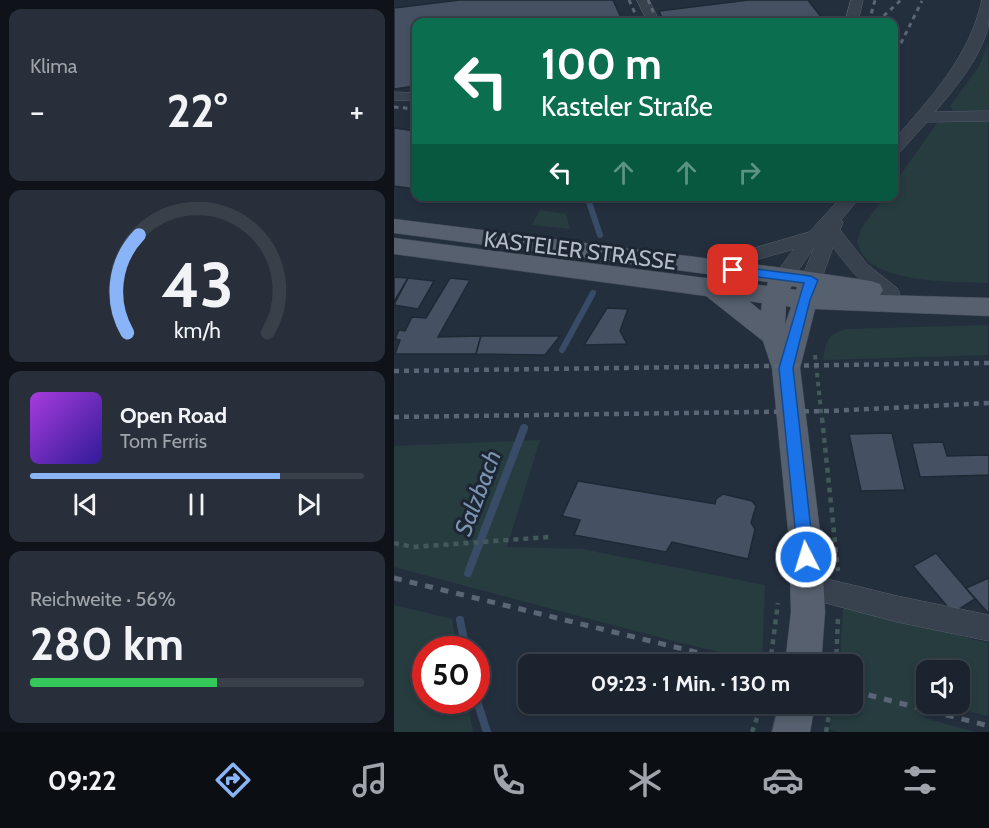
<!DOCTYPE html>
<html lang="de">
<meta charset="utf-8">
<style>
body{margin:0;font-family:Cabin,sans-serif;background:#282f3a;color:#f1f3f6;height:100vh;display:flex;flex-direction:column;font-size:22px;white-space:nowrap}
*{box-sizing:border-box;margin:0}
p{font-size:20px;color:#a0a4aa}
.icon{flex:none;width:33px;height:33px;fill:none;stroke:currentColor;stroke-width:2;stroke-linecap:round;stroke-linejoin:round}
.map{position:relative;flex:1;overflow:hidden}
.drawer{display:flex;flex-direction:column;gap:9px;padding:9px;background:#0f1319;width:394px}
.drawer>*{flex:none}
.top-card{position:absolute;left:18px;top:18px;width:486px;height:183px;border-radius:12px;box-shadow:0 3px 9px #0003,0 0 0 2px #39404a;background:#0b6e4f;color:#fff;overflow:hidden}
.buttons{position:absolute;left:522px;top:660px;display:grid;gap:12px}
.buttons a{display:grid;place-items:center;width:54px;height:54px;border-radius:12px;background:#1b232e;box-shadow:0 3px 9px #0003,0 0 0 2px #39404a;font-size:30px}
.speed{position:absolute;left:18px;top:636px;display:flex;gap:12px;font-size:30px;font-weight:700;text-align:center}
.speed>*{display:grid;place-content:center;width:78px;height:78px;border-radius:50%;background:#1b232e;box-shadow:0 3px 9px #0003,0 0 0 2px #39404a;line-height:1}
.speed .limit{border:9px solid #d22;background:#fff;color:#111}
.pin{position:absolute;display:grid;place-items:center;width:51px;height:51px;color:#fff;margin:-26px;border-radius:12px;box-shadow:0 3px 9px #0006}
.me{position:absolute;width:66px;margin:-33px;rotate:355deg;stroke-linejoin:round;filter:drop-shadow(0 0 4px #0008)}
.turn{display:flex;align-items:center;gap:21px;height:126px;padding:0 30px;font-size:27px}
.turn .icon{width:78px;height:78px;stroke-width:2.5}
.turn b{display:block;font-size:42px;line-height:51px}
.lanes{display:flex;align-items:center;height:57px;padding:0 30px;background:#0003;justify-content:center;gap:30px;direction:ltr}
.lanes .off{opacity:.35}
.big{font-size:45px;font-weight:700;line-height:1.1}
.drawer .card{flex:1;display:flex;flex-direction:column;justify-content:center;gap:9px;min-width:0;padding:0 21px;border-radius:12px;background:#282f3a}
.drawer .dial{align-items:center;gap:0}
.dial svg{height:156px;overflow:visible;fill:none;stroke:#39404a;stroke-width:7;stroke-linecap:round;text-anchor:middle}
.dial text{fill:#f1f3f6;stroke:none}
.song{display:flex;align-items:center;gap:18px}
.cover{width:72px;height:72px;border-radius:9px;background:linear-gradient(135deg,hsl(280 70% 55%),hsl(250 70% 35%))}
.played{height:6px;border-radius:3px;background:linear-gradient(90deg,#8ab4f8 75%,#39404a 75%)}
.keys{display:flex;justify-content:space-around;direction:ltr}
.heat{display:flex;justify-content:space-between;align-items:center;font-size:33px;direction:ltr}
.charge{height:9px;border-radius:4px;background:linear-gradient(90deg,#34c759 56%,#39404a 0)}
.trip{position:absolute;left:124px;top:654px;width:345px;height:60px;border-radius:12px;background:#1b232e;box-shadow:0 3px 9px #0003,0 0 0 2px #39404a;font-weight:700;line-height:60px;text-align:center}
.menu{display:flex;height:96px;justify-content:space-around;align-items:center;background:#0b0e12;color:#a0a4aa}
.menu .icon{width:42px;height:42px}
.menu .current{color:#8ab4f8}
.menu b{font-size:27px;color:#f1f3f6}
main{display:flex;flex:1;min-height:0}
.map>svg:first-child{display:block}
</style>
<main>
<section class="drawer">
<div class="card"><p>Klima</p>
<div class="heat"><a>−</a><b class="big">22°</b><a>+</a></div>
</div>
<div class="card dial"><svg viewBox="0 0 100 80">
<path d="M14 69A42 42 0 1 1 86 69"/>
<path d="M14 69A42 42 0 0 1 20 19" stroke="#8ab4f8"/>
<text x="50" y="56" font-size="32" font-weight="700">43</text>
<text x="50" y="72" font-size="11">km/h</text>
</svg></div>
<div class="card">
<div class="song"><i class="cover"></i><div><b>Open Road</b><p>Tom Ferris</p></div></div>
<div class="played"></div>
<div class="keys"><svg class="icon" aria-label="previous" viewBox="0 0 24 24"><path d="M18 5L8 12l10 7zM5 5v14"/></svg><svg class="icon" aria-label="pause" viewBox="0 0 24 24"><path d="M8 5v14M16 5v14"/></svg><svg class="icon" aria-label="next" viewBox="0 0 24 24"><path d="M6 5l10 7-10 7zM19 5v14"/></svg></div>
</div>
<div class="card"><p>Reichweite · 56%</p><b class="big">280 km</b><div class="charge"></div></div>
</section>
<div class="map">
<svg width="595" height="732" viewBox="0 0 595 732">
<rect width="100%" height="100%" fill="#242f3e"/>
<!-- green -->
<g fill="#263c3f">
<polygon points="594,44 595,107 592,114 559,111 556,106 584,68"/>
<path d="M594,119V283C564,282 487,283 469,255C466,251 465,246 463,242L467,229L490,197L500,196V184L543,123L549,121Z"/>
<polygon points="146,210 172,214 176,229 138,225"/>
<path d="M594,325V355L429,360C432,342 433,334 452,329Z"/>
<polygon points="146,440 113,547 188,549 371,585 368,662 283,642 0,567 0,446"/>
<polygon points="0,605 58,619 63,649 32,650 32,700 73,701 79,732 0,732"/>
<polygon points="449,606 594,643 594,716 545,704 566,704 566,670 532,670 531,718 581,732 443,732 435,729 441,704 459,704 459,664 446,664"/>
</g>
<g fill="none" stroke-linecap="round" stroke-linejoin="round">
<!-- stream-far1 -->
<g stroke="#394c67" stroke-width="6">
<polyline points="193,196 206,235"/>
<polyline points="168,350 199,293"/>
</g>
<!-- stream -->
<g stroke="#394c67" stroke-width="8">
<polyline points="74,573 130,428"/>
<polyline points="66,620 72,650"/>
<polyline points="82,698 93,732"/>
</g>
</g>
<!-- building -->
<g fill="#455162" stroke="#1f2835" stroke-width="1.5">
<polygon points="66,0 219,0 229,22 22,22 22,86 0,89 0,8"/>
<polygon points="355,0 414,0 431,22 270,22 265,11"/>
<polygon points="0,128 22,131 22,189 0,186"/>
<polygon points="0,277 14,278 0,302"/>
<polygon points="14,278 40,281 24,309 0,305"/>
<polygon points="56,278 76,280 44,337 87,336 82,354 1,354 6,340 1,339 5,330 11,331 18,317 32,318"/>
<polygon points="213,308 234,309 226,331 233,344 190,345"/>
<polygon points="87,336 166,336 151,355 82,354"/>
<polygon points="498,433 511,490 467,491 455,434"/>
<polygon points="549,442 553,456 595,455 595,475 526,477 518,443"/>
<polygon points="184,481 321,504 322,499 329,494 358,501 362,506 357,523 361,529 354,559 278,542 272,552 180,535 186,520 168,516"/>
<polygon points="542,553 581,599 559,613 519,566"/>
<polygon points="595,578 595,614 572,588"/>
</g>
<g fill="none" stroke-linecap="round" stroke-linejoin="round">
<!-- minor casing -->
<g stroke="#565f6c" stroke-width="1">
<g id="minor">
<polygon points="243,0 255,0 266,22 254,22"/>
<polygon points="457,0 469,0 464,22 451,22"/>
<path d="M588,0H595C595,9 595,20 594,28C585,60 561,88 541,112L595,111V121L533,122L506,152L500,154V140C537,97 575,58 588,0Z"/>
<polygon points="0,92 22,93 22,101 0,100"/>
<path d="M449,196H467L447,220L449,222L446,230L473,264L503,288L506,293L503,298C481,304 451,263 439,247L427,280L424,285L417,287L410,285L407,280L420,248C410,260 399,285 382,281L380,276L400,249L316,273L309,271L307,267L309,263L415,232Z"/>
<polygon points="413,574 503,596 595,615 595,641 503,622 413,598 404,595 400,586 404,577"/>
</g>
</g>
<!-- major casing -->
<g stroke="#414a57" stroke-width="1">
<g id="major">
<path d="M0,219L389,268L477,281L486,284L489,290L486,295L595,298V316L421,309L406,368L427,540L431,612L427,664H391L397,612L395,540L378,368L369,341L312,296L0,254V238L373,286L374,282L0,233ZM398,286L403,287L402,290L396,289ZM355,301L368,303L367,311ZM392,306L397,307L391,325Z"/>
<polygon points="385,704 421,704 416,732 378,732"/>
</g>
</g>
<!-- path-far1 -->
<polyline stroke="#44595c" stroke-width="4" stroke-dasharray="4.5 4.5" stroke-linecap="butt" points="421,355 428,420"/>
<!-- path -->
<g stroke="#44595c" stroke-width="4.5" stroke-dasharray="5 5" stroke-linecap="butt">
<polyline points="428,418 444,571"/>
<polyline points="0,543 19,547 155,537"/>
<polyline points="376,664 384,603"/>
<polyline points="442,664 444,617"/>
<polyline points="358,732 368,704"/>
<polyline points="432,732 437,704"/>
</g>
<!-- minor -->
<use href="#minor" fill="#38414e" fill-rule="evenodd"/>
<!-- major -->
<use href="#major" fill="#56606e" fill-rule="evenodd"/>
<!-- rail-far2 -->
<g stroke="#5a6575" stroke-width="3" stroke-dasharray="4.5 4.5" stroke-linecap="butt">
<polyline points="235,0 245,22"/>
<polyline points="254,0 264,22"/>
<polyline points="475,22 481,0"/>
<polyline points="483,22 507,0"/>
<polyline points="500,49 507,43 528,1"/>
<polyline points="0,107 22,109"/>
</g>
<!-- rail-far1 -->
<g stroke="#5a6575" stroke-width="4.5" stroke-dasharray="5 5" stroke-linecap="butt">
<polyline points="0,371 595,363"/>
<polyline points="0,417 436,411 595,403"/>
</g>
<!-- rail -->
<g stroke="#5a6575" stroke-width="5" stroke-dasharray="8 8" stroke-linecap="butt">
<polyline points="0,578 350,664"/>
<polyline points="459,691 595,726"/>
</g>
</g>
<!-- route -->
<polygon fill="#1a73e8" stroke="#114b97" stroke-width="1.5" points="339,266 417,276 424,280 416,300 399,368 420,557 418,563 412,565 406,563 404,557 385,368 410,283 334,273 333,270"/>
<g text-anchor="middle" stroke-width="6" stroke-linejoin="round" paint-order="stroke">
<!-- street labels -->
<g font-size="22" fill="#b4bcc9" stroke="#1d2633">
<text transform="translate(186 250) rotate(7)" y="8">KASTELER STRASSE</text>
</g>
<!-- water labels -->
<g font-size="24" font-style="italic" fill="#7c92b1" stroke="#1d2633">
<text transform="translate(84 493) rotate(-69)" y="8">Salzbach</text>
</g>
</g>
</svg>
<div class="buttons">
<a><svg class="icon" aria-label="sound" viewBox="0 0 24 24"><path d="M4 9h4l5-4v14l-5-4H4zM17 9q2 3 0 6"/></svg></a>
</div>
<div class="speed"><div class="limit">50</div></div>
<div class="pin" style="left:339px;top:270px;background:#d93025"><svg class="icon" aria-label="arrive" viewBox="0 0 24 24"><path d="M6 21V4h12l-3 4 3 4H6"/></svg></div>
<svg class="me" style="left:412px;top:557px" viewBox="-20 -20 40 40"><circle r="17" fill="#1a73e8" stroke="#fff" stroke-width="3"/><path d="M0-11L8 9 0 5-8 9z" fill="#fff"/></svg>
<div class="trip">09:23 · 1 Min. · 130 m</div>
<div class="top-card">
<div class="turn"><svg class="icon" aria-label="left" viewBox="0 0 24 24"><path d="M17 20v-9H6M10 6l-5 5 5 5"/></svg><div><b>100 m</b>Kasteler Straße</div></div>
<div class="lanes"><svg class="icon" aria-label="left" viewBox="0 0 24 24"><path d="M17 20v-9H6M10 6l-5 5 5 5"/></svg><svg class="icon off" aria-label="ahead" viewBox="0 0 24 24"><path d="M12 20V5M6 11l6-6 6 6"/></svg><svg class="icon off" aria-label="ahead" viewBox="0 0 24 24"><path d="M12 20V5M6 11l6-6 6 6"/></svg><svg class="icon off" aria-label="right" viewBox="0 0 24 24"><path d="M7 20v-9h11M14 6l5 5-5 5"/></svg></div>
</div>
</div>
</main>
<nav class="menu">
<b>09:22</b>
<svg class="icon current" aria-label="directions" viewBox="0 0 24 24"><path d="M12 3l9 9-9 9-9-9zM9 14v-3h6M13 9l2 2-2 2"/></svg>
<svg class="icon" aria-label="music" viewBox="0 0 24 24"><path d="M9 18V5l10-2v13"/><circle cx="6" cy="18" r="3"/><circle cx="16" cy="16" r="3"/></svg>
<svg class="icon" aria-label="phone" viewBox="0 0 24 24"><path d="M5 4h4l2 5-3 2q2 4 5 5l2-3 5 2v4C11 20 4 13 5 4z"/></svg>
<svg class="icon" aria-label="climate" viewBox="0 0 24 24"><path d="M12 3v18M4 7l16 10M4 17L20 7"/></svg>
<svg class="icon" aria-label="car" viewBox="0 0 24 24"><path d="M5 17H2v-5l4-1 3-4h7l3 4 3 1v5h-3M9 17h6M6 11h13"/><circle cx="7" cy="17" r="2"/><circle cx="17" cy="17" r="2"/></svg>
<svg class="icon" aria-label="filters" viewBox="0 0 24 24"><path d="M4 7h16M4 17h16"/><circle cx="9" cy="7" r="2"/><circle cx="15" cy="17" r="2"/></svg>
</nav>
